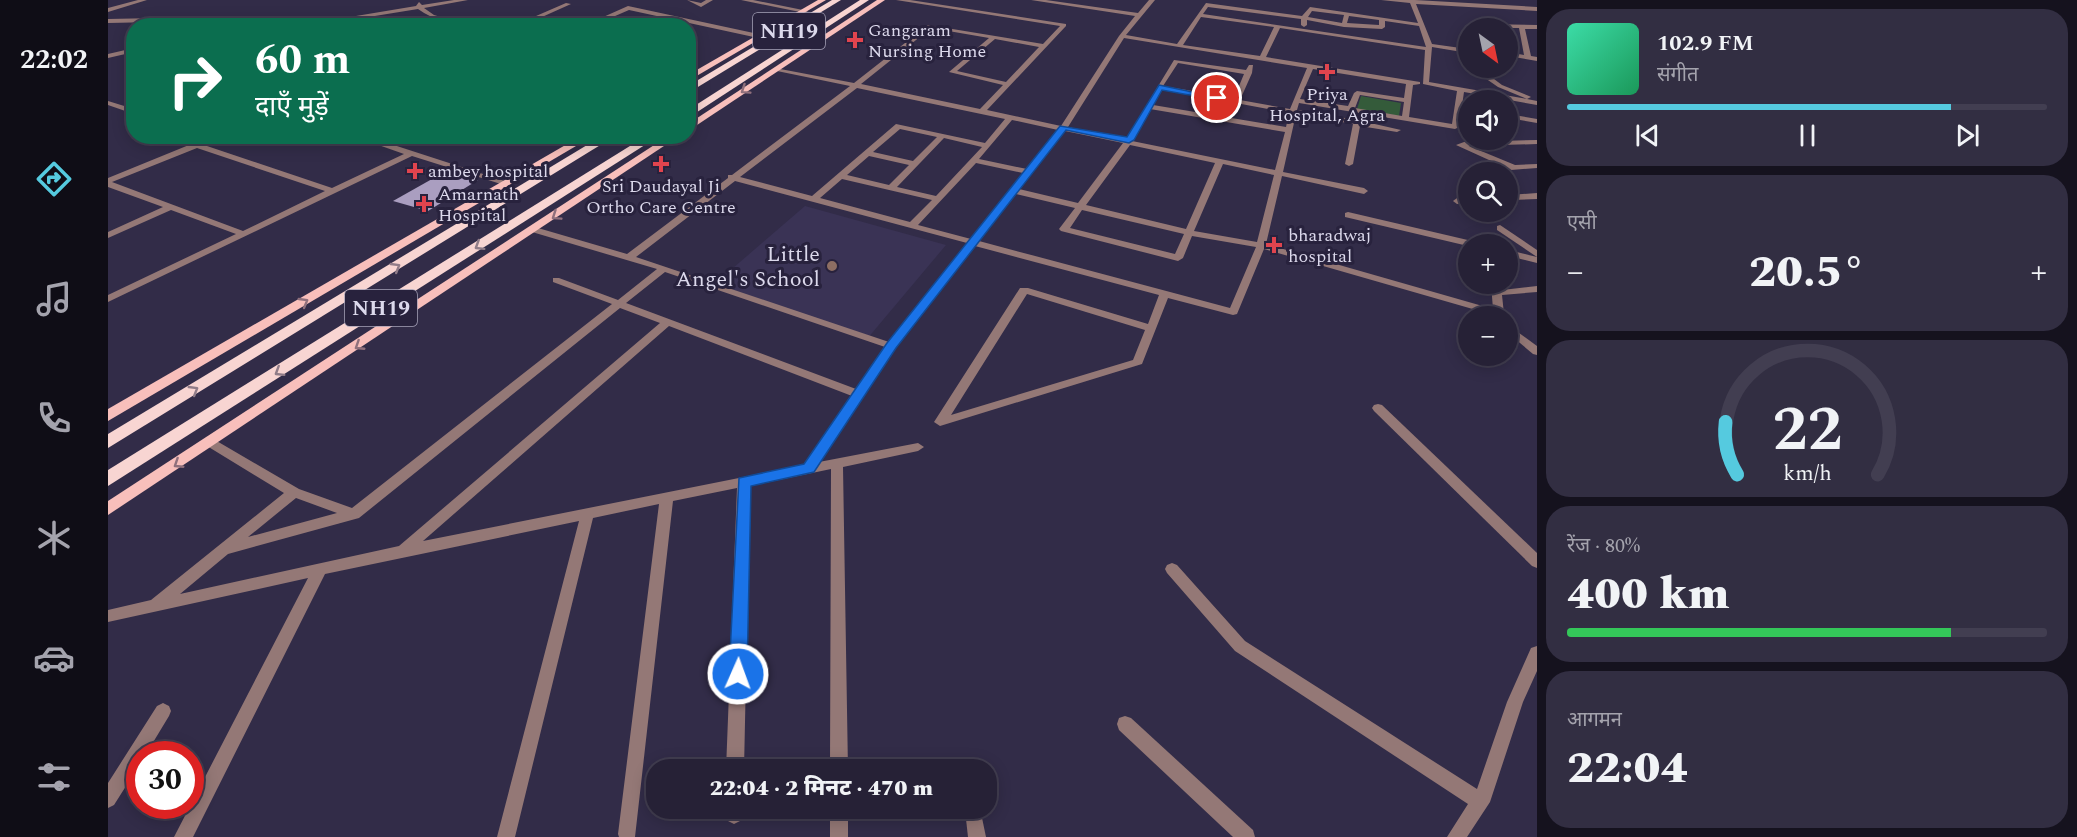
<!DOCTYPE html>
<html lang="hi">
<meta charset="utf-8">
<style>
body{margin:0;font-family:Spectral,"Noto Sans Devanagari",serif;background:#322e42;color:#f1f3f6;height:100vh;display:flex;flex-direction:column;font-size:22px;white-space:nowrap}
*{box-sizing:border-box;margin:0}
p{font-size:20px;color:#a4a3ad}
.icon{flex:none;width:33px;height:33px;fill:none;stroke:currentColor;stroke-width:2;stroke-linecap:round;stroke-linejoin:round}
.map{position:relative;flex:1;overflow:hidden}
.panel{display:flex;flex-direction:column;gap:9px;padding:9px;background:#15121e;width:540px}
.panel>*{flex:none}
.hud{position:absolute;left:18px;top:18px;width:570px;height:126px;border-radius:24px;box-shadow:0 3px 15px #0003,0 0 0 2px #423e51;background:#0b6e4f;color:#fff;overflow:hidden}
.needle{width:39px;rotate:147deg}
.tools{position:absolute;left:1350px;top:18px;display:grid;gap:12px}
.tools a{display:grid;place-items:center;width:60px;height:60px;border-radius:50%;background:#262136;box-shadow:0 3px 15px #0003,0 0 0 2px #423e51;font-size:30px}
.speed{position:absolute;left:18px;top:741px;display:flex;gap:12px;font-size:30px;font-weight:700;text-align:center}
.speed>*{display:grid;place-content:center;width:78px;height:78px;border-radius:50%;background:#262136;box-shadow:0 3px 15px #0003,0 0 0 2px #423e51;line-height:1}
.speed .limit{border:9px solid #d22;background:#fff;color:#111}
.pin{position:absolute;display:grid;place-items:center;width:51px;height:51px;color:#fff;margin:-26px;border:3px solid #fff;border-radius:50%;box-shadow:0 2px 6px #0007}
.me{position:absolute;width:66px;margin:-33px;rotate:2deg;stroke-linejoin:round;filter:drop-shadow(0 0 4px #0008)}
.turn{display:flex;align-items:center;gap:21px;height:126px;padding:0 30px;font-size:27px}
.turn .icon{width:78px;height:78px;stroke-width:2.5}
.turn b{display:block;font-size:42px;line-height:51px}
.big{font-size:45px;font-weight:800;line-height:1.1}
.panel .card{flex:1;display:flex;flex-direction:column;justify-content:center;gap:9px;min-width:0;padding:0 21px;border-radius:24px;background:#322e42}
.panel .dial{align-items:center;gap:0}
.dial svg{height:156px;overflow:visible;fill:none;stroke:#423e51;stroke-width:7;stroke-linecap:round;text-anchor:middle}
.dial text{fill:#f1f3f6;stroke:none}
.song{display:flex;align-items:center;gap:18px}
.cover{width:72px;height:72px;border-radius:9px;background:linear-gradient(135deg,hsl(160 70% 55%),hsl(150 70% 35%))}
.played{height:6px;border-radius:3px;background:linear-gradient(90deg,#55cadf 80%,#423e51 80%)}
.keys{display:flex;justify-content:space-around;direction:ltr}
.heat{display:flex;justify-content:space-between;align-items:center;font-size:33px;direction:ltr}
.charge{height:9px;border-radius:4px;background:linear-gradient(90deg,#34c759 80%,#423e51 0)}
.trip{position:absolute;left:538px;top:759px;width:351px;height:60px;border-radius:24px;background:#262136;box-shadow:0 3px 15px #0003,0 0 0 2px #423e51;font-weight:800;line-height:60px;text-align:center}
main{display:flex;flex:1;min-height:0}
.menu{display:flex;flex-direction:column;width:108px;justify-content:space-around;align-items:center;background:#0f0d16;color:#a4a3ad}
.menu .icon{width:42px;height:42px}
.menu .on{color:#55cadf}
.menu b{font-size:27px;color:#f1f3f6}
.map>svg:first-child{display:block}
</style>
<main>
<nav class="menu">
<b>22:02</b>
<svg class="icon on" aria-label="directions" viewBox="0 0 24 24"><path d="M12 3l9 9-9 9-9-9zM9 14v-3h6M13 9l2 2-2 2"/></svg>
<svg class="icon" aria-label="music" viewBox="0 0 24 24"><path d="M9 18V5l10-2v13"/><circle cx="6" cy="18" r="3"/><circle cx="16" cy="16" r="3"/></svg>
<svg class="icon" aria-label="phone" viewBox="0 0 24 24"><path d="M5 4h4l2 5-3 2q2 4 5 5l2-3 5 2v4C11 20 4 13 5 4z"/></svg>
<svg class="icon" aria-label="climate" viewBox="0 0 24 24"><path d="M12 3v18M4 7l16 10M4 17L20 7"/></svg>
<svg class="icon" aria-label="car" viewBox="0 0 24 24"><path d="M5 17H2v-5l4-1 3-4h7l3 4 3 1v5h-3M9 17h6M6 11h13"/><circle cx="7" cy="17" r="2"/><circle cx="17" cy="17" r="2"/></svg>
<svg class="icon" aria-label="filters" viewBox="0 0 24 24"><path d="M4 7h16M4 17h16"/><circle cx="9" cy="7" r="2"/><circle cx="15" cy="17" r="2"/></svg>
</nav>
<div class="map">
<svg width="1429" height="837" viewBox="0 0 1429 837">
<rect width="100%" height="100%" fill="#322c48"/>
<!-- built -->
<polygon fill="#3a3355" points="697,206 838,245 759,339 603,287"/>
<!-- green -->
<polygon fill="#345b3a" points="1253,96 1293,103 1291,116 1249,109"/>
<!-- building -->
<polygon fill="#aa9ec0" points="340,170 370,180 320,211 285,201"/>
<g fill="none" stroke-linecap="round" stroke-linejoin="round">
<!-- minor -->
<g fill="#947876" fill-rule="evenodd">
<path d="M346,0H360L316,8L326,15L363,26C344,26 326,20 310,9L205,26H188L308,6L311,2L314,5Z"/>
<polygon points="579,0 593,3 598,0 605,0 593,7"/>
<polygon points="633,0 645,0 700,11 697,13"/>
<path d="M788,0H802L958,24V26L879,110L953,126L1011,36L1027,16L923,0H938L1030,13L1041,0H1047L1018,35L1069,44L1098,3L1194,16L1202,7L1310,23L1302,3L1273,0H1307L1429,7V11L1308,4L1324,44L1360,49V53L1324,47L1321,82L1419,99L1390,87L1377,78L1375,68H1381L1382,76L1394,85L1421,96L1423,97L1419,99L1429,101V105L1356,92L1351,127L1347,129L1191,103L1189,110L1249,120L1293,130L1289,132L1252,126L1245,164L1241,166L1237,164L1245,124L1188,114L1175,172L1256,188L1260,191L1256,194L1174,176L1158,244L1385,309L1383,284H1393L1394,290L1429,286V292L1394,295L1396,314L1395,316H1389L1156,249L1129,314L1125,315L1060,298L1034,364L832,426L826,422L912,288H920L1040,324L1051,295L867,246L787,348L711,462L810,443L816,447L810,451L735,467L740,770H722L723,469L642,486L636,770H618L629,488L565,501L527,837H511L510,834L551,504L485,518L407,837H389L471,521L217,574L85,837H66L200,578L0,622V610L43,600L176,493L99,446L97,443L99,440H107L191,489L244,508L504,304L445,282V278H451L510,300L549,269L424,232V228H430L519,254L620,178V175H624L742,86L669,71L666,69L667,68L746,83L820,25L935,44L952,26ZM1100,7L1193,19V25L1196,27L1199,25V20L1236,27L1274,29L1277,27V21L1311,26L1318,47L1095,14ZM1204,11L1236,15L1234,23L1200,17ZM1241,16L1271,20V25L1239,23ZM1093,17L1166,27L1152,56L1075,45ZM823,28L881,38L841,72L895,85L872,109L753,84ZM1172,28L1317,50L1315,84L1349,91L1344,124L1301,117L1305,85L1312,84V82L1158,57ZM1016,38L1199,68L1182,109L1132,100L1144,73L1145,65H1141L1138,70L1066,60L1018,139L960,127ZM887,39L931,47L898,82L849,71ZM1070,63L1136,74L1126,98L1055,86ZM1205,69L1298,84L1296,98L1249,91L1246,93L1240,106L1192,99ZM749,88L897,119L877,143L788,124L704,196L632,177ZM1053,89L1181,113L1178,127L1045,105ZM1252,95L1296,102L1294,116L1247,108ZM1042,109L1177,132L1167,170L1024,141ZM904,120L950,130L919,169L871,159ZM792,129L829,137L805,161L765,152ZM957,131L1015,143L970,203L911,189ZM836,138L874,147L828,196L789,187ZM1022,145L1107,163L1078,229L978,205ZM761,156L801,165L781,185L739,175ZM868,163L915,173L863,239L810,225ZM1115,164L1166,175L1149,242L1086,231ZM734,179L824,200L802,222L712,198ZM627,181L859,243L781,342L528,257ZM908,194L967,208L951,229L953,231L1070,261L1075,258L1084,236L1148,247L1122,308L871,241ZM974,210L1076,234L1067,254L962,228ZM557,272L777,347L748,389L518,303ZM919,294L1037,330L1025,360L843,415ZM512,308L552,323L291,546L72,594L120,554L251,518ZM561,326L744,396L696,465L315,541ZM188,498L229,513L140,537Z"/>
<path d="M458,3L463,4L434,17L466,26C453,26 441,19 430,19C422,19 415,26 405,26Z"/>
<polygon points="520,6 655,35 658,37 655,39 521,10 484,26 475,26"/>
<polygon points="49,18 69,26 59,26 48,22 0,23 0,19"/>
<polygon points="1372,24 1429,25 1429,29 1417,29 1423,56 1429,57 1429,61 1400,56 1400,52 1416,55 1411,28 1369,28 1369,26"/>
<polygon points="26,48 26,52 0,58 0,54"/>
<polygon points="0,101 26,109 26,114 0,105"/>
<polygon points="1400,114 1429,119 1429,123 1400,118"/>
<path d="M103,136H114L96,145L224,188L296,154L245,136H258L403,183L396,185L304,156L0,302V295L128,234L63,210L0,238V232L55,207L0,187V178ZM89,148L217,191L135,231L4,182Z"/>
<polygon points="1429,140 1429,144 1361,146 1407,165 1429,164 1429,168 1403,170 1348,145 1356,142"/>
<polygon points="1429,193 1429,199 1400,200 1400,195"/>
<polygon points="1360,197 1360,203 1349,204 1345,201 1349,198"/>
<polygon points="1240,212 1364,241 1369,244 1360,246 1237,217 1237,213"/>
<polygon points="1392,225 1429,250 1429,257 1389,230 1389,226"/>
<polygon points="1400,250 1429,257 1429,263 1400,256"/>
<polygon points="1400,325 1429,346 1429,355 1425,354 1400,333"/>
<polygon points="1270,404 1274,405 1429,553 1429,568 1424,566 1266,411 1264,408 1266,405"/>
<polygon points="1064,563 1069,565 1137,641 1369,789 1399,702 1423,648 1429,646 1429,671 1415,702 1382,802 1359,837 1339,837 1360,804 1127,651 1059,573 1057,569 1059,565"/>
<polygon points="55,703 61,706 63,711 61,716 38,754 32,754 32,764 6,805 0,808 0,783 49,706"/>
<polygon points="1017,716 1023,718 1145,830 1147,837 1125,837 1011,730 1009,724 1011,718"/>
<polygon points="617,808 635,808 632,821 626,824 620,821"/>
<rect x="722" y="808" width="18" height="29"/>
<polygon points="867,810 873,813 878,837 860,837 858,819 861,813"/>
</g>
<!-- tertiary -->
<polygon fill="#947876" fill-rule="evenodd" points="30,0 39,0 0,12 0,8"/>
<!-- primary -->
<g fill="#f8bfbb" fill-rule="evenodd">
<polygon points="710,0 718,0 580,81 580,75"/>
<polygon points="769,0 777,0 580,131 580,124"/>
<polygon points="473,136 485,136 0,421 0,409"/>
<polygon points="560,136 571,136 0,515 0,501"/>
</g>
<!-- trunk -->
<g fill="#f8d5d2" fill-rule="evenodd">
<polygon points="724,0 733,0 580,93 580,86"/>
<polygon points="752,0 761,0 580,118 580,110"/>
<polygon points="494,136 507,136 0,448 0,434"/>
<polygon points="538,136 551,136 0,486 0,470"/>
</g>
</g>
<!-- one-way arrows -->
<defs><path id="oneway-chevron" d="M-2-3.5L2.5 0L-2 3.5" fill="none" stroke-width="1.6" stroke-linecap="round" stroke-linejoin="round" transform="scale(1.5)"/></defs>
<g stroke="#90707c">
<use href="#oneway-chevron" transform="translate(637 90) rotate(146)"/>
<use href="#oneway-chevron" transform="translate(448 216) rotate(146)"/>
<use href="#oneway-chevron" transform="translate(196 302) rotate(-30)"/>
<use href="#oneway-chevron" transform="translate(251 346) rotate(147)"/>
<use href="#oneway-chevron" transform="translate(70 464) rotate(147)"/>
</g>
<g stroke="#907c88">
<use href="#oneway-chevron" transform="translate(371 246) rotate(148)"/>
<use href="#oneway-chevron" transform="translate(288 267) rotate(-31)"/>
<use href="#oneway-chevron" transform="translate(171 372) rotate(148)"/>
<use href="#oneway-chevron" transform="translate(86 390) rotate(-31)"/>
</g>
<!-- route -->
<polygon fill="#1a73e8" stroke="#114b97" stroke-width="1.5" points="1051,85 1113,98 1109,100 1054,90 1026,140 1021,143 958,130 788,348 706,472 643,486 639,674 637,679 630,682 624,679 621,674 631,478 696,464 779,343 952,126 1019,137"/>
<!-- markers -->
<g fill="#e0444e" stroke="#28223d" stroke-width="2">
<path d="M744 31h6v6h6v6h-6v6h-6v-6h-6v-6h6z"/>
<path d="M1216 63h6v6h6v6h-6v6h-6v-6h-6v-6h6z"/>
<path d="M550 155h6v6h6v6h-6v6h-6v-6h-6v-6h6z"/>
<path d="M304 162h6v6h6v6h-6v6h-6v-6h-6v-6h6z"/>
<path d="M313 195h6v6h6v6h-6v6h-6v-6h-6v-6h6z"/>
<path d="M1163 236h6v6h6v6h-6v6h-6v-6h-6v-6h6z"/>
</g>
<circle fill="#8d6e63" stroke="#28223d" stroke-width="2" cx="724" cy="266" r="6"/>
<g text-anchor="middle" stroke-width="6" stroke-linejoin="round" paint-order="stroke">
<!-- far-poi labels -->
<g font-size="18" fill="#dcd9ec" stroke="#28223d" text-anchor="start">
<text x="760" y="36">Gangaram<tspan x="760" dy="21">Nursing Home</tspan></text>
<text x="1219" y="100" text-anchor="middle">Priya<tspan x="1219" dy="21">Hospital, Agra</tspan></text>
<text x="320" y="177">ambey hospital</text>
<text x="553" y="192" text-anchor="middle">Sri Daudayal Ji<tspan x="553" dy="21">Ortho Care Centre</tspan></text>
<text x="330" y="200">Amarnath<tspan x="330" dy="21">Hospital</tspan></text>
<text x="1180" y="241">bharadwaj<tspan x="1180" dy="21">hospital</tspan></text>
</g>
<!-- shield labels -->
<g fill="#28223d" stroke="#a6a2b8" stroke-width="1.5">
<rect x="645" y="13" width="72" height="36" rx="4.5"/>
<rect x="237" y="290" width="72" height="36" rx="4.5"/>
</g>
<g font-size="21" font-weight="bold" fill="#dcd9ec">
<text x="681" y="38">NH19</text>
<text x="273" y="315">NH19</text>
</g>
<!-- poi labels -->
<g font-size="22" fill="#dcd9ec" stroke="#28223d" text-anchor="end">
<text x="712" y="261">Little<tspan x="712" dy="25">Angel's School</tspan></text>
</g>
</g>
</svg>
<div class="tools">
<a><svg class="needle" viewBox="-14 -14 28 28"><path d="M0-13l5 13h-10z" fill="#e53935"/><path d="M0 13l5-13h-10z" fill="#a4a3ad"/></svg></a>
<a><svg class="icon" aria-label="sound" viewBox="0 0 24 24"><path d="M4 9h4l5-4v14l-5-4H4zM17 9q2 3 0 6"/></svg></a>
<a><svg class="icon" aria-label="search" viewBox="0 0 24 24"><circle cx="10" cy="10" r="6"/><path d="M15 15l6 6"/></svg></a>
<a>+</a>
<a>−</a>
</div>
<div class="speed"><div class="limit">30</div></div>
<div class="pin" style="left:1109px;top:98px;background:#d93025"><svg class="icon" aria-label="arrive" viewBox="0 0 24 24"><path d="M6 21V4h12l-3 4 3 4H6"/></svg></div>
<svg class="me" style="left:630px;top:674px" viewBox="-20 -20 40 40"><circle r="17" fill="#1a73e8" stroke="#fff" stroke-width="3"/><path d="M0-11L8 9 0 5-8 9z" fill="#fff"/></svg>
<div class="trip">22:04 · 2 मिनट · 470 m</div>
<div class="hud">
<div class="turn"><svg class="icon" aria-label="right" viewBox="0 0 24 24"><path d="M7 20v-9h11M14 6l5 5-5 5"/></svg><div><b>60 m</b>दाएँ मुड़ें</div></div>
</div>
</div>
<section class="panel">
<div class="card">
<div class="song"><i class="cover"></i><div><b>102.9 FM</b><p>संगीत</p></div></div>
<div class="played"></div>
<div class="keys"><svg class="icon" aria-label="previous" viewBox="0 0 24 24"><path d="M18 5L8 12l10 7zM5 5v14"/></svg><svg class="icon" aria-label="pause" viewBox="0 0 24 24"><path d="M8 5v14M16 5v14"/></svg><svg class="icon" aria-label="next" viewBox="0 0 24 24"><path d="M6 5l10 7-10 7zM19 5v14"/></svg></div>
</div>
<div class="card"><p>एसी</p>
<div class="heat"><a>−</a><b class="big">20.5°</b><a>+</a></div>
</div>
<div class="card dial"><svg viewBox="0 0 100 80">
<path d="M14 69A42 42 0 1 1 86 69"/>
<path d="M14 69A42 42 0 0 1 8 42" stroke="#55cadf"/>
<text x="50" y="56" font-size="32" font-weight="700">22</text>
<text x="50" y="72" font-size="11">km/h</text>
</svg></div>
<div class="card"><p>रेंज · 80%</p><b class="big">400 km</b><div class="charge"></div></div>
<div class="card"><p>आगमन</p><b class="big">22:04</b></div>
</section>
</main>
